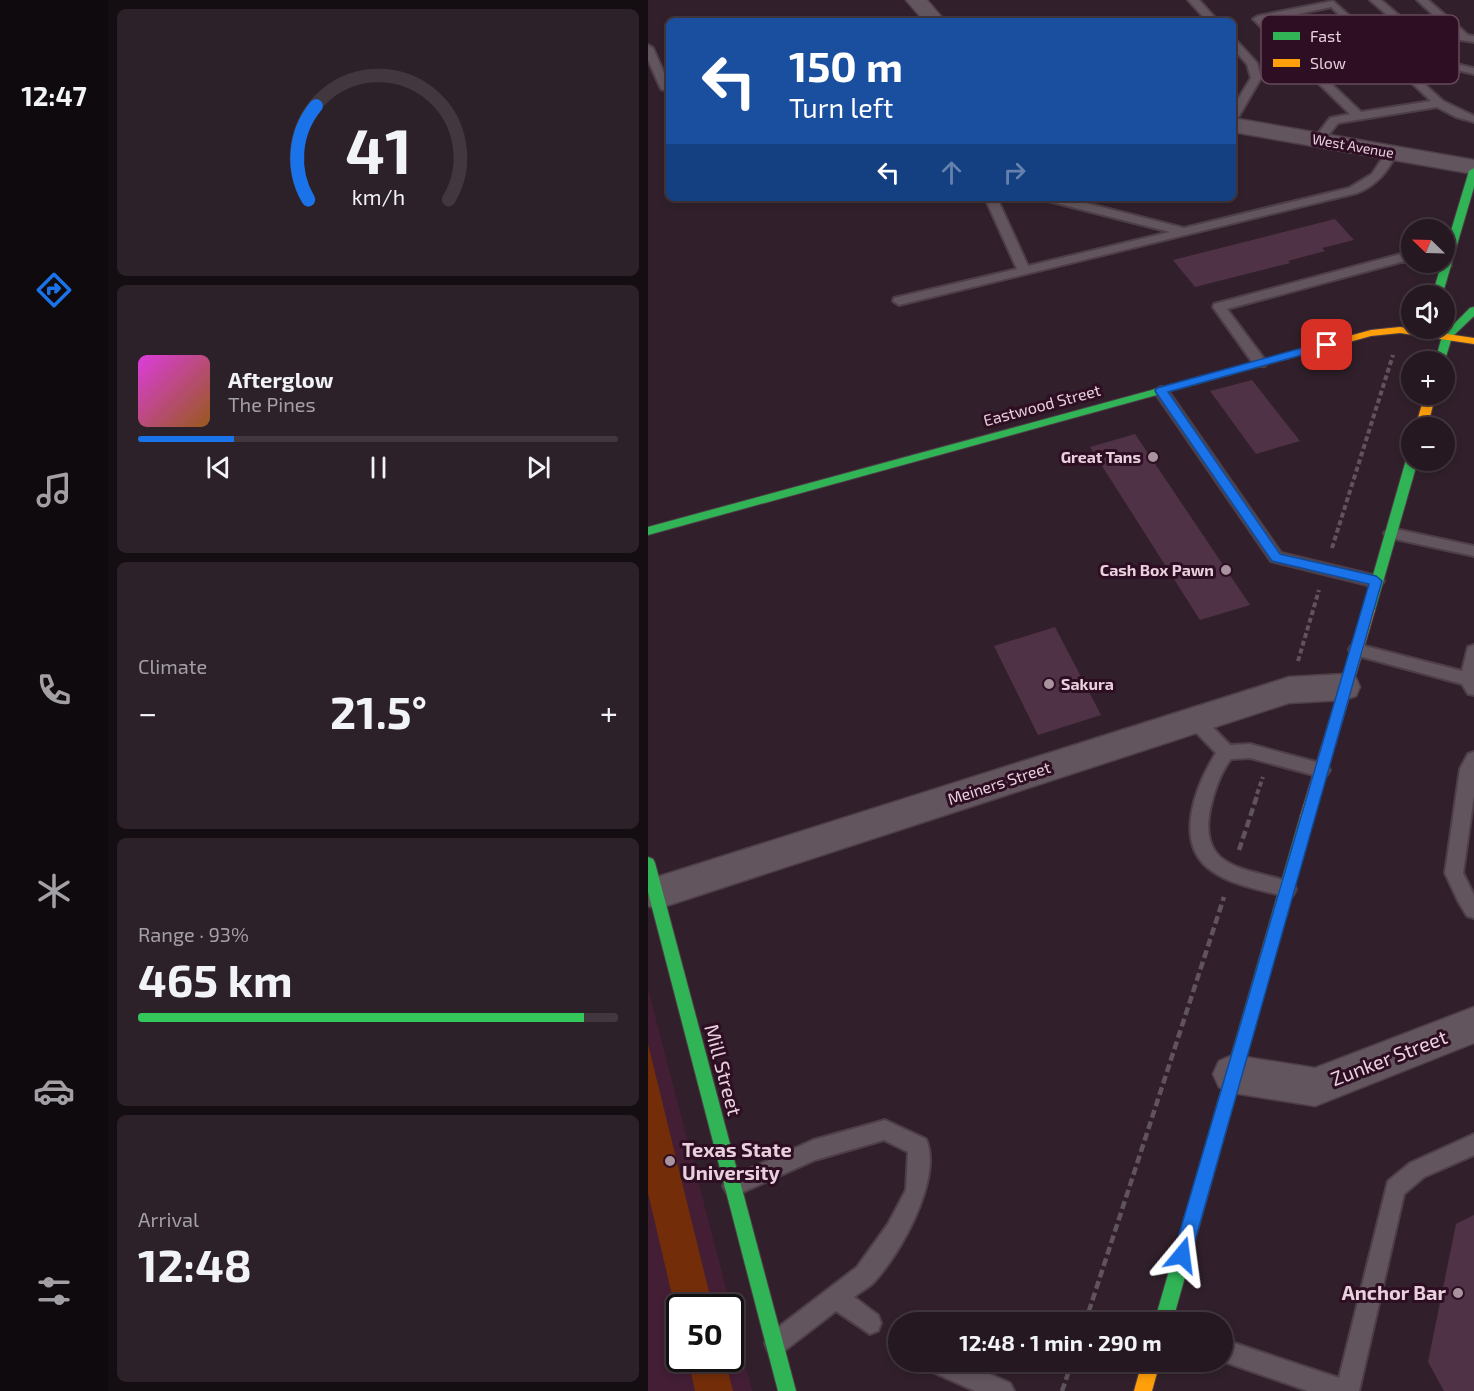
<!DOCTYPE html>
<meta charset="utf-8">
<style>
body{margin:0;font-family:"Exo 2",sans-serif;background:#2d2129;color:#f1f3f6;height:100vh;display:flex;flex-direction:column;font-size:22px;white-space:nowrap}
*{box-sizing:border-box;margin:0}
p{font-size:20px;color:#a3a0a5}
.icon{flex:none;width:33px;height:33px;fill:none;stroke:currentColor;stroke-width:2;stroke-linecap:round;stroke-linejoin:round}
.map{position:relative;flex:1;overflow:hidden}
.details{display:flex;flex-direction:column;gap:9px;padding:9px;background:#140d12;width:540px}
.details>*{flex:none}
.banner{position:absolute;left:18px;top:18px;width:570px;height:183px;border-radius:9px;box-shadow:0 3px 9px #0003,0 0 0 2px #42373e;background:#1a4fa0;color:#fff;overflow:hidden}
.needle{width:39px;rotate:293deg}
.tools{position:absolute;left:753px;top:219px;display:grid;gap:12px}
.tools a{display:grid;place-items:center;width:54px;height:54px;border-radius:50%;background:#251820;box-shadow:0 3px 9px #0003,0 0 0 2px #42373e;font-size:30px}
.speed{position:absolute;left:18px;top:1294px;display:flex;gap:12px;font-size:30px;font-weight:700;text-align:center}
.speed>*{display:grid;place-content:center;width:78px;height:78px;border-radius:50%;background:#251820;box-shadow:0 3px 9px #0003,0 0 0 2px #42373e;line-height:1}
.speed .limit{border:3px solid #111;border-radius:9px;background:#fff;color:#111}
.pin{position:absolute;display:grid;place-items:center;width:51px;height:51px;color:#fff;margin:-26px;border-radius:12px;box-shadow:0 3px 9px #0006}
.me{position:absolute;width:66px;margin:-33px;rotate:16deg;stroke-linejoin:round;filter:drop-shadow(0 0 4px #0008)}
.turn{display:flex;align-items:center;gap:21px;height:126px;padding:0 24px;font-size:27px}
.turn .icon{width:78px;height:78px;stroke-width:2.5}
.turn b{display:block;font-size:42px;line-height:51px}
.lanes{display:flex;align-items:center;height:57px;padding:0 24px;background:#0003;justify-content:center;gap:30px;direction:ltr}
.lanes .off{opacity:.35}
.big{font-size:45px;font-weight:700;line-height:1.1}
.details .card{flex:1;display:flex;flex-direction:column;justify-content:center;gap:9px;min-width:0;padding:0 21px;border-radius:9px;background:#2d2129}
.details .dial{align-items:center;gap:0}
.dial svg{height:156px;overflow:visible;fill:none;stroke:#42373e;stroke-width:7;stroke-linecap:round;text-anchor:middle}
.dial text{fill:#f1f3f6;stroke:none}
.song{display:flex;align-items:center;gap:18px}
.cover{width:72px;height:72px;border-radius:9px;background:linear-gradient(135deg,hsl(300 70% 55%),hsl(30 70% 35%))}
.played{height:6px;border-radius:3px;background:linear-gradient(90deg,#1a73e8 20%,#42373e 20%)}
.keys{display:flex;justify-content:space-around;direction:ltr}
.heat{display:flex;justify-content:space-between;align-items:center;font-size:33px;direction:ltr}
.charge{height:9px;border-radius:4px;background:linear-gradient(90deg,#34c759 93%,#42373e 0)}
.trip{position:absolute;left:240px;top:1312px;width:345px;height:60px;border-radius:30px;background:#251820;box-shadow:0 3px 9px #0003,0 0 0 2px #42373e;font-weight:700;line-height:60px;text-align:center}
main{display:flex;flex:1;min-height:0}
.menu{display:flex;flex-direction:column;width:108px;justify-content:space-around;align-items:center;background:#0f0a0d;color:#a3a0a5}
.menu .icon{width:42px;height:42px}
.menu .current{color:#1a73e8}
.menu b{font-size:27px;color:#f1f3f6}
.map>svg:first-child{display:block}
</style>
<main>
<nav class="menu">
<b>12:47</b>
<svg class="icon current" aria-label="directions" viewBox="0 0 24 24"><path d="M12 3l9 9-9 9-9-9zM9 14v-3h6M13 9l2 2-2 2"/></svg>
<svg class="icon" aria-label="music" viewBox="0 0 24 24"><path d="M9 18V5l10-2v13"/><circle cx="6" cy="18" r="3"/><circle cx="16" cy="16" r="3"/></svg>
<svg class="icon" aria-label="phone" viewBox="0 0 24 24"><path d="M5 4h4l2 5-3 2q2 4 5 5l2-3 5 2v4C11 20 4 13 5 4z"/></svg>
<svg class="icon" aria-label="climate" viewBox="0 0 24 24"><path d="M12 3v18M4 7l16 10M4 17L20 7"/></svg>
<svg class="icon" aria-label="car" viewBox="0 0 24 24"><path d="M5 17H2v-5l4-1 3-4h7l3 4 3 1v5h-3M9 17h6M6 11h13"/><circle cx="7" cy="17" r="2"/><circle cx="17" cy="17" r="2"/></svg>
<svg class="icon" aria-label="filters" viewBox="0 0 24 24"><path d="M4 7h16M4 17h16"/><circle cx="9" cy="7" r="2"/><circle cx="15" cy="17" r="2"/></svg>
</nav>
<section class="details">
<div class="card dial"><svg viewBox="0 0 100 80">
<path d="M14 69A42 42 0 1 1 86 69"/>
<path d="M14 69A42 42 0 0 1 18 21" stroke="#1a73e8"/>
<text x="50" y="56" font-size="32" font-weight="700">41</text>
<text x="50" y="72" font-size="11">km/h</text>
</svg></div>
<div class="card">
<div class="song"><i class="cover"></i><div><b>Afterglow</b><p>The Pines</p></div></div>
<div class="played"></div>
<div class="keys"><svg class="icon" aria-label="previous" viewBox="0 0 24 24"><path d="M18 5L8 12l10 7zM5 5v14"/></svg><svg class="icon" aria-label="pause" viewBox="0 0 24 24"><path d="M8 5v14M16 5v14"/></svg><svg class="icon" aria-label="next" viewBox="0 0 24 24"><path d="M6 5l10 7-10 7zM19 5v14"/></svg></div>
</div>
<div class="card"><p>Climate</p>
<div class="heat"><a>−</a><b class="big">21.5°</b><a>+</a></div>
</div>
<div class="card"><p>Range · 93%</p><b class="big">465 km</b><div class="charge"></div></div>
<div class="card"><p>Arrival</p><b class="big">12:48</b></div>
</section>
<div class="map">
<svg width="826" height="1391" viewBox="0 0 826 1391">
<rect width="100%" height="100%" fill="#31202b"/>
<!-- built -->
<path fill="#431e35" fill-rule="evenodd" d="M0,989L74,1273L104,1391H0ZM32,1308H82V1359H32Z"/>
<!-- green -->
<g fill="#732d08">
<polygon points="0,1044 65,1308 32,1308 31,1325 0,1193"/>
<polygon points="40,1359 77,1359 85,1391 47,1391"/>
</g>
<!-- building -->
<g fill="#503246">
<polygon points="687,219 706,240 674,248 677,251 640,261 642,263 547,287 525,260"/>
<polygon points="604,380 652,441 608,454 562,391"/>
<polygon points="487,434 602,605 552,620 442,447"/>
<polygon points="407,627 453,715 390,735 346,646"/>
<polygon points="826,1215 826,1391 796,1391 780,1362 808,1224"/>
</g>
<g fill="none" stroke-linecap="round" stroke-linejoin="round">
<!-- lane casing -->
<g stroke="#4e3e47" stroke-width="4">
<g id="lane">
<polygon points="540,0 551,0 570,21 559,21"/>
<polygon points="722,0 733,0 808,64 826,68 826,74 800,68"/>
<polygon points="769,0 780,0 820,35 826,36 826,42 813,40"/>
<path d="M685,1L795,101L826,116V122L808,117L789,107L690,123L675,142H667L665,140L682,118L702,114L605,19L610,16ZM683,7L783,101L713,112L617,21Z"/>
<polygon points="585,40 589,41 609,63 613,78 591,116 585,119 585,107 603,78 599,64 585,49"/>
<polygon points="0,45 5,48 21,84 21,91 13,89 0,60"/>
<path d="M743,150L749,153C739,172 729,185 709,193L251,305L245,301L246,298L369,269L337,198H349L380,266L522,232L400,201L398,198H418L536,228L701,188L724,174L739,151Z"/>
<polygon points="753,254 764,256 764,262 768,262 753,262 579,309 617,360 619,363 617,366 607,366 565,307 566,304"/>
<polygon points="771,262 796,262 803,266 797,270"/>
<polygon points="513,387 518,388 633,553 733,577 736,581 733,585 728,587 623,561 506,391"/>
<polygon points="743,528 826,546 826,556 738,537 736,533"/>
<polygon points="709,644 814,671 820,647 826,645 826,695 820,694 814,684 703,654 701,650 703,646"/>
<path d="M547,713L553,715L582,745L602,744L679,765L682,770L679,775L673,777L602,758L583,759C572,773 566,792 562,810C550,872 602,868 645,883L648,889L645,895L639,897C615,890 585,886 564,871C524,844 548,785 568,753L541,725L539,720L541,715Z"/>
<polygon points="826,752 826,795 815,873 826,895 826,918 819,916 810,901 797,873 812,769 820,754"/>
<path d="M237,1120L278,1139C295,1178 252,1255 225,1283C220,1288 212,1292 206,1297L230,1315L233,1323L230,1331L222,1334L188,1311L136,1351L128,1354L120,1351L117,1343L120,1335L209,1267L240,1224L258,1190L260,1152L236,1140L167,1160L86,1196L79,1193L75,1186L79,1179L165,1140Z"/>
<polygon points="826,1134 826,1155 776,1177 756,1194 711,1391 660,1391 574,1361 574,1339 691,1378 740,1181 762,1163"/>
<polygon points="277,1362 314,1362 362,1383 366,1391 327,1391 280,1370"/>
</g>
</g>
<!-- street casing -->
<g stroke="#4e3e47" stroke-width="3">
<g id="street">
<polygon points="258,0 279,0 297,21 276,21"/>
<polygon points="585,118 826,160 826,174 585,132"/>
<polygon points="696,674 708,678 712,687 708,696 696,700 641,703 9,909 0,906 0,880 9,877 641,677"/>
<polygon points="826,1007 826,1043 667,1106 585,1093 571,1087 565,1074 571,1061 585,1055 667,1068"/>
</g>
</g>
<!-- fast casing -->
<g stroke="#4e3e47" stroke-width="2">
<g id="fast">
<polygon points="826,168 826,187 794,296 784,296 794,262 796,262 796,254 821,171"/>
<polygon points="826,307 826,316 804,337 796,363 796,362 787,362 794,336 822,308"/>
<polygon points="581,369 585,370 585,374 0,535 0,527"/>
<polygon points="764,456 764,460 770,460 727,610 721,615 715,610 758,460"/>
<polygon points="659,811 664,813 666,817 524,1323 506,1323 652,817 654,813"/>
<polygon points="0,857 5,859 7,863 148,1391 130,1391 0,892"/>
</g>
</g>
<!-- slow casing -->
<g stroke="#4e3e47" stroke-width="2">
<g id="slow">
<polygon points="752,327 826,338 826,344 752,333 723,336 581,375 575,372 577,370 723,330"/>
<polygon points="777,394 788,394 779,428 767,428"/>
<polygon points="721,605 727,610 666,817 664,821 659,823 654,821 652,817 715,610"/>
<polygon points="494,1362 512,1362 504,1391 486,1391"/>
</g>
</g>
<!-- path-far1 -->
<g stroke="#61535b" stroke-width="4" stroke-dasharray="5 3" stroke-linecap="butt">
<polyline points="684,548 745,355"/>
<polyline points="650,661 671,590"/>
<polyline points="609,794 615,777"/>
</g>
<!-- path -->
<g stroke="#61535b" stroke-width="4.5" stroke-dasharray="8 4" stroke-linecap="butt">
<polyline points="591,850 610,793"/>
<polyline points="437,1323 576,897"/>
<polyline points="414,1391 424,1362"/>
</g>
<!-- lane -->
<use href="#lane" fill="#63555d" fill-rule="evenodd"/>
<!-- street -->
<use href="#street" fill="#63555d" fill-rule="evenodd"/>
<!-- fast -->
<use href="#fast" fill="#30b455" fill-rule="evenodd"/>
<!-- slow -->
<use href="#slow" fill="#ff9f0a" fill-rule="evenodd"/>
</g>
<!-- route -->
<polygon fill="#1a73e8" stroke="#114b97" stroke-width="1.5" points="679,341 684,345 683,347 520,392 632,554 728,576 734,581 543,1255 540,1261 534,1264 528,1261 525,1255 721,584 624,561 507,391 509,388"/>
<!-- markers -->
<g fill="#a8939f" stroke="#2e0e23" stroke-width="2">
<circle cx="505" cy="457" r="6"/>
<circle cx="578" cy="570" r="6"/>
<circle cx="401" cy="684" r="6"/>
<circle cx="22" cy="1161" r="6"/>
<circle cx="810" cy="1293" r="6"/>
</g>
<g text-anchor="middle" stroke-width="6" stroke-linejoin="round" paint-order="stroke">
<!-- far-street labels -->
<g font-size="14" fill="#e8d1dd" stroke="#2e0e23">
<text transform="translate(705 146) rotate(10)" y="5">West Avenue</text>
</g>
<!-- street labels -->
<g font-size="16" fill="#e8d1dd" stroke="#2e0e23">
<text transform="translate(394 405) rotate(-15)" y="6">Eastwood Street</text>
<text transform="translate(351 783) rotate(-18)" y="6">Meiners Street</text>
</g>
<!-- poi labels -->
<g font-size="16" font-weight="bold" fill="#e8d1dd" stroke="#2e0e23" text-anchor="end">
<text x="493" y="463">Great Tans</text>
<text x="566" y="576">Cash Box Pawn</text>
<text x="413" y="690" text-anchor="start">Sakura</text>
</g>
<!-- near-street labels -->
<g font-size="20" fill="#e8d1dd" stroke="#2e0e23">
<text transform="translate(741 1058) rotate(-21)" y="7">Zunker Street</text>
<text transform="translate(75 1070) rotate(75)" y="7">Mill Street</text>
</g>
<!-- near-poi labels -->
<g font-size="20" font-weight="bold" fill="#e8d1dd" stroke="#2e0e23" text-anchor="start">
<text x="34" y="1157">Texas State<tspan x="34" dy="23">University</tspan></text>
<text x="798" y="1300" text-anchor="end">Anchor Bar</text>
</g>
</g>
<!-- legend -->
<rect x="613" y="15" width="198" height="69" rx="9" fill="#2e0e23" stroke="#66485b" stroke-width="1.5"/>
<rect x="625" y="32" width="27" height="8" fill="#30b455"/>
<rect x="625" y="59" width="27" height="8" fill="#ff9f0a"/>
<g font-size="16" fill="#e8d1dd">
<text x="662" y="42">Fast</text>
<text x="662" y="69">Slow</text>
</g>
</svg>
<div class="tools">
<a><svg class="needle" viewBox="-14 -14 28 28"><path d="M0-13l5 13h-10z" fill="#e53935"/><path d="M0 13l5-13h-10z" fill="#a3a0a5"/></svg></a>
<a><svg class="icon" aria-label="sound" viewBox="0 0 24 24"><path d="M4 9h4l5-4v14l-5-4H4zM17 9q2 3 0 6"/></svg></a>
<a>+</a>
<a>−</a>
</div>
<div class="speed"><div class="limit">50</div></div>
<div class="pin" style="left:679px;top:345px;background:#d93025"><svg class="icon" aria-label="arrive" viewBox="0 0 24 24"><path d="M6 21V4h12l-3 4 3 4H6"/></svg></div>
<svg class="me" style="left:534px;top:1255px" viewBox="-20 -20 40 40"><path d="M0-17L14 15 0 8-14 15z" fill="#1a73e8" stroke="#fff" stroke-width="4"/></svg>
<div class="trip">12:48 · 1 min · 290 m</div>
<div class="banner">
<div class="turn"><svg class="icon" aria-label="left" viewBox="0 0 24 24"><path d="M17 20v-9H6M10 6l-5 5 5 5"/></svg><div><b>150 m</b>Turn left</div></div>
<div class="lanes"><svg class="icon" aria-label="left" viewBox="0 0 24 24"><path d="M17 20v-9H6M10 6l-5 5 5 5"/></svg><svg class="icon off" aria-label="ahead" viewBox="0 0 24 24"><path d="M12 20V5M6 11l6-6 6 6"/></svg><svg class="icon off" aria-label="right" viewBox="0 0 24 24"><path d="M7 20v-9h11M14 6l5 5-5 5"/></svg></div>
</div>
</div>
</main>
